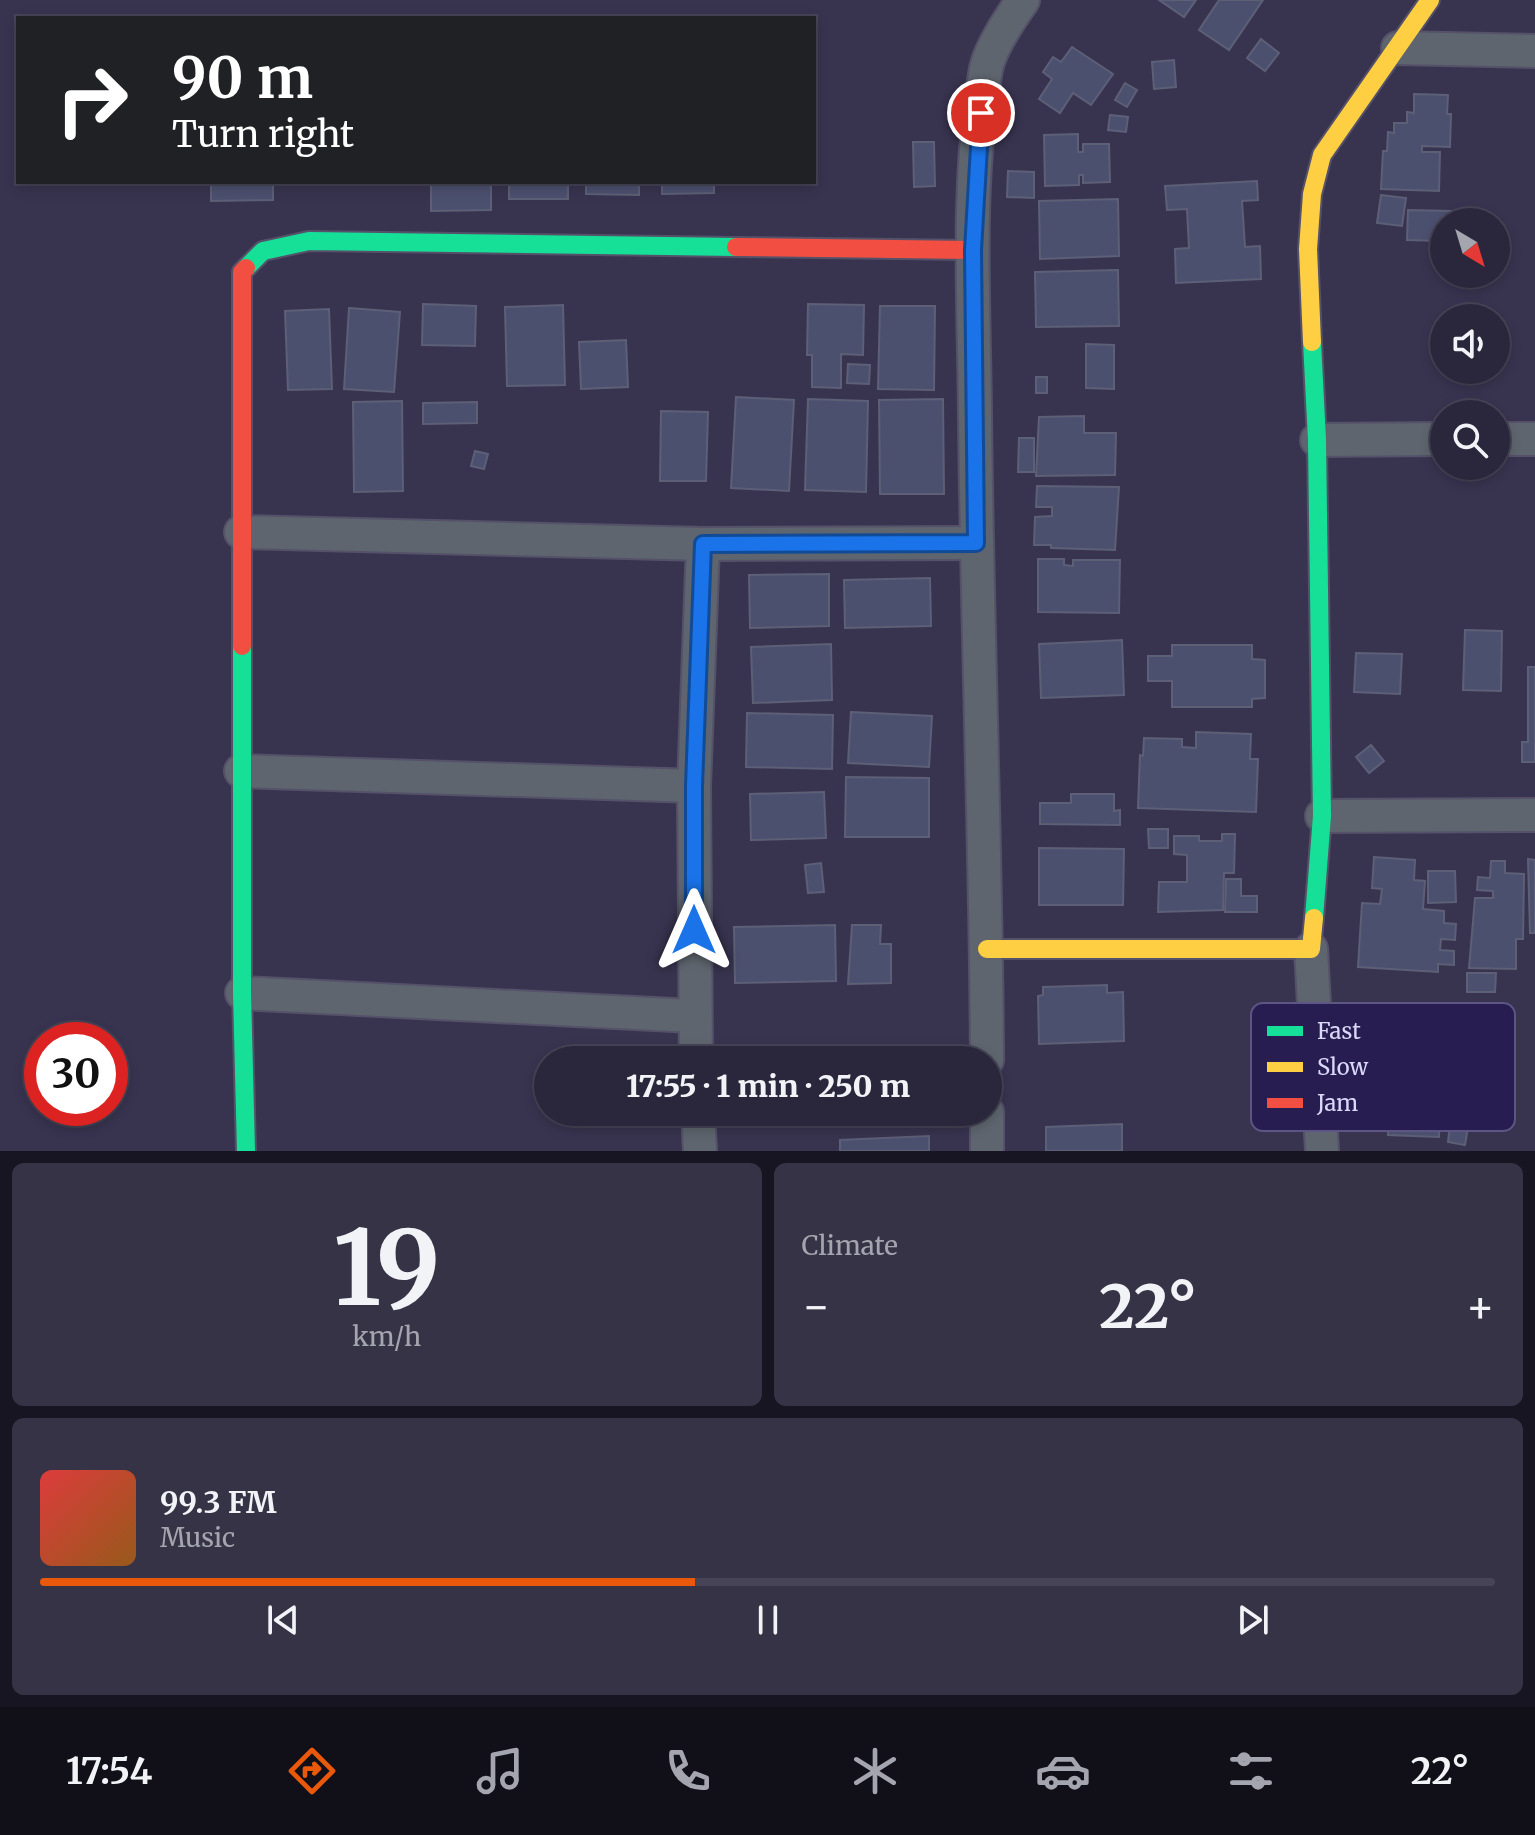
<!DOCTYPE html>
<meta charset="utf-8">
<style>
body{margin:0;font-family:Merriweather,serif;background:#363347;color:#f1f3f6;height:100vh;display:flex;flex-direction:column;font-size:30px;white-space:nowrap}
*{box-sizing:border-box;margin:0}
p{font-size:26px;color:#a5a5af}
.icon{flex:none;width:44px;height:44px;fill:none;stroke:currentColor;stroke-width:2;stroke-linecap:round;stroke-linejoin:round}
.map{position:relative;height:1151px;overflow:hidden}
.details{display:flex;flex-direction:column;gap:12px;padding:12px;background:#171521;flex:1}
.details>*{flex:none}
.hud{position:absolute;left:16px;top:16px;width:800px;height:168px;border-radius:0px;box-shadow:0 4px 12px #0003,0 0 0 2px #464456;background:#202124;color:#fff;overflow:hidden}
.needle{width:52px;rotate:142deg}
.tools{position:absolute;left:1430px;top:208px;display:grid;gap:16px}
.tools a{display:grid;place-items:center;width:80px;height:80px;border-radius:50%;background:#2a273c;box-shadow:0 4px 12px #0003,0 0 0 2px #464456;font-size:40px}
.speed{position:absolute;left:24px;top:1022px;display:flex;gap:16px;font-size:40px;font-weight:700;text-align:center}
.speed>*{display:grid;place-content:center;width:104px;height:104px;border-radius:50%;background:#2a273c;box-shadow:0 4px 12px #0003,0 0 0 2px #464456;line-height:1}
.speed .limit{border:12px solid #d22;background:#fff;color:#111}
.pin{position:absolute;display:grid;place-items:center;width:68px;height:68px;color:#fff;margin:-34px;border:4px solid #fff;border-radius:50%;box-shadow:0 2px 8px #0007}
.me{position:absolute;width:88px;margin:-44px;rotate:0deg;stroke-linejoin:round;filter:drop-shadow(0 0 6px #0008)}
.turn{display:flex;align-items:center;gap:28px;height:168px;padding:0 24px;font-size:36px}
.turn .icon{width:104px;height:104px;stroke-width:2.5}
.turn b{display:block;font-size:56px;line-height:68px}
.big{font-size:60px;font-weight:800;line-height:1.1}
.details .widget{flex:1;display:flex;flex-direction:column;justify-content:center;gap:12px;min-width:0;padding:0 28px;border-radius:12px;background:#363347}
.details .dial{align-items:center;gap:0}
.dial b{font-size:104px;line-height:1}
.song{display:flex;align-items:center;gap:24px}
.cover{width:96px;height:96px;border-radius:12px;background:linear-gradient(135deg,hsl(0 70% 55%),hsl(30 70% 35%))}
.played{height:8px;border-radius:4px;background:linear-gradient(90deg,#ea580c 45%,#464456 45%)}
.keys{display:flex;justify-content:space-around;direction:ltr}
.heat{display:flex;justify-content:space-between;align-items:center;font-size:44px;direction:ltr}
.details .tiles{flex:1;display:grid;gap:12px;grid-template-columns:1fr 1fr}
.widget:last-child{grid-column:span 2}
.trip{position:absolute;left:534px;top:1046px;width:468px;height:80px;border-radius:40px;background:#2a273c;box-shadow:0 4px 12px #0003,0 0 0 2px #464456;font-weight:800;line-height:80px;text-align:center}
.tabs{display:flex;height:128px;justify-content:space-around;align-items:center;background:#111018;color:#a5a5af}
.tabs .icon{width:56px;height:56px}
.tabs .on{color:#ea580c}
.tabs b{font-size:36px;color:#f1f3f6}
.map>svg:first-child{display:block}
</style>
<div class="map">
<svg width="1535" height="1151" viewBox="0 0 1535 1151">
<rect width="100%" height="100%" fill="#383450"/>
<!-- building -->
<g fill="#4c506f" stroke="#5d5f76" stroke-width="2">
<polygon points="1159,0 1196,0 1184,17"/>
<polygon points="1219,0 1263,0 1229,50 1199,30"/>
<polygon points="1261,39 1279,53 1265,71 1247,58"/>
<polygon points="1072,47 1113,74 1091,105 1073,93 1060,113 1039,99 1052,79 1043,72 1053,57 1061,62"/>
<polygon points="1174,60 1176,87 1154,89 1152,62"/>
<polygon points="1125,83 1137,90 1127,107 1115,100"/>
<polygon points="1414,94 1448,95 1447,114 1451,114 1450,147 1422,146 1422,152 1440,152 1439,191 1381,189 1383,151 1387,151 1388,132 1394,133 1394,123 1407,123 1407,112 1414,113"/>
<polygon points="1110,115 1128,117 1126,132 1108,130"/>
<polygon points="1078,134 1078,152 1083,152 1083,144 1109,144 1110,182 1083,183 1083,175 1079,175 1079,185 1045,186 1044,135"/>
<polygon points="913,142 934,142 935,186 914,187"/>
<polygon points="1008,171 1034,172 1034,198 1007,197"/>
<polygon points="1257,181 1258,200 1242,201 1245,247 1260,246 1261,279 1176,283 1175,249 1189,248 1187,209 1167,210 1165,186"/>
<polygon points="211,182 273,182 273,200 211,201"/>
<polygon points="431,182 491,182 491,210 431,211"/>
<rect x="509" y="182" width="59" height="17"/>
<polygon points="586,182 639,182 639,195 586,194"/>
<polygon points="662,182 714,182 714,193 662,194"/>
<polygon points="1381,195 1406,198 1402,226 1377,223"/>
<polygon points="1118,199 1119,256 1040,259 1039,201"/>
<polygon points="1408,210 1451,211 1451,222 1444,222 1444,241 1407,240"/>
<polygon points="1118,270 1119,326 1036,327 1035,272"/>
<polygon points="423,304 476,306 475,346 422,345"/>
<polygon points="808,304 864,305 863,355 841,354 841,388 812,387 812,355 807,355"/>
<polygon points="563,305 565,385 507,386 505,307"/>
<polygon points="880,306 935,306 934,390 878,389"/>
<polygon points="349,308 400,312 394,392 344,389"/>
<polygon points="329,309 332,389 288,390 285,311"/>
<polygon points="626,340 628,387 581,389 579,342"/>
<polygon points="1086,344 1114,345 1114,389 1086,388"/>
<polygon points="848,364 870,365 869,384 847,383"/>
<rect x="1036" y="377" width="11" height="16"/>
<polygon points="736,397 794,400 789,491 731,488"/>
<polygon points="808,399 868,401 866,492 805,490"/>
<polygon points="943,399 944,494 880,494 879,400"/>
<polygon points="402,401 403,491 354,492 353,402"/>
<polygon points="477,402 477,423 423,424 423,403"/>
<polygon points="661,411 708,412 706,481 660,481"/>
<polygon points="1084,416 1084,433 1116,433 1115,475 1036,476 1039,417"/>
<polygon points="1019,438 1034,438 1034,472 1018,472"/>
<polygon points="475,451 488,454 484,469 471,466"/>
<polygon points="1037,486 1119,487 1115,550 1051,548 1051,545 1034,545 1035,517 1052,516 1052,507 1036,507"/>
<polygon points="1038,559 1064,559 1064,565 1073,566 1073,560 1120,560 1119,613 1038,612"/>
<polygon points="829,574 829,626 750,628 749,575"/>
<polygon points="930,578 931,626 845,628 844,580"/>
<polygon points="1465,630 1502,631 1501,691 1463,690"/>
<polygon points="1122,640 1124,695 1041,698 1039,644"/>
<polygon points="831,644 832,700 753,703 751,647"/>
<polygon points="1172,645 1252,645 1252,659 1265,660 1265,698 1252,699 1252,707 1172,707 1172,681 1148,681 1148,656 1172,656"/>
<polygon points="1356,653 1402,654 1400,694 1354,692"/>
<polygon points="1528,667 1535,667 1535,762 1522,762 1522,742 1528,742"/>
<polygon points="851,712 932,716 929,767 848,763"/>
<polygon points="747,713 833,715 832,769 746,767"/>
<polygon points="1196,732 1251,734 1250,759 1258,759 1256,812 1138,808 1140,755 1143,756 1144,738 1182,739 1182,747 1196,748"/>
<polygon points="1371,745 1384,761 1369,773 1356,757"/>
<polygon points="846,777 929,778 929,837 845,837"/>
<polygon points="824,792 826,838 751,840 750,794"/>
<polygon points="1071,794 1114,794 1114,811 1120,810 1120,825 1040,824 1040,803 1071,803"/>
<polygon points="1148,829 1168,829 1168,848 1149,848"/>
<polygon points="1222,834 1235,834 1234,873 1224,873 1223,910 1158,912 1159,882 1187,882 1187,855 1174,854 1174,836 1199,836 1199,841 1222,841"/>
<polygon points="1039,848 1124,849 1123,905 1039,905"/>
<polygon points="1374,857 1415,860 1414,880 1425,881 1423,909 1444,911 1444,923 1456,924 1455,940 1441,939 1440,950 1454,951 1454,965 1438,964 1438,972 1358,967 1362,903 1380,904 1382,889 1372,888"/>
<polygon points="1528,859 1535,860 1535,933 1530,933"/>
<polygon points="1491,861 1505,861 1505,873 1524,874 1523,939 1516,939 1516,969 1469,968 1475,898 1493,898 1493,891 1477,890 1478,877 1490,878"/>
<polygon points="821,863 824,892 808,893 805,865"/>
<polygon points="1428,871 1455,871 1456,902 1428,903"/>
<polygon points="1226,879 1241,879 1241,896 1257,896 1257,912 1225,912"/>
<polygon points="835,925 836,981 735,983 734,927"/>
<polygon points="852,925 881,925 880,944 891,944 891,983 848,984"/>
<polygon points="1467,973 1496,973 1495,992 1467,992"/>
<polygon points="1107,985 1107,993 1123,992 1124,1041 1039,1044 1038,996 1043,995 1043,987"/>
<polygon points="1393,1013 1427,1014 1426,1053 1442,1053 1439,1137 1388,1135"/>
<polygon points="868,1112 924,1112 924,1119 869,1121"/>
<polygon points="1122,1124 1122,1151 1046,1151 1046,1127"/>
<polygon points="1450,1124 1468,1127 1465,1145 1448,1142"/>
<polygon points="929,1136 929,1151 840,1151 840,1140"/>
</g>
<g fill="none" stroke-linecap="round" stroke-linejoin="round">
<!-- street casing -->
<g stroke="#545169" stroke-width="36">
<g id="street">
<polyline points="1398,48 1535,51"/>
<polyline points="1496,439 1535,439"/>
<polyline points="1317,440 1444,439"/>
<polyline points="241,532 703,544 976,543"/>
<polyline points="241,771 694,786"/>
<polyline points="1322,816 1535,815"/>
<polyline points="1311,949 1322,1151"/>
<polyline points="242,993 693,1016"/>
<polyline points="696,1060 694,786 703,544"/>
<path d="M987,1060C986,844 977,629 975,413C974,301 966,180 986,69C990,48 1011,17 1023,0"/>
<polyline points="698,1112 700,1151"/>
<polyline points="987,1112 987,1151"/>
</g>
</g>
<!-- fast casing -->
<g stroke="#545169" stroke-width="22">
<g id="fast">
<polyline points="246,268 263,251 309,241 736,247"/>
<polyline points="1312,342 1317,440 1322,816 1314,918"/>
<polyline points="242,646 242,993 246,1151"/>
</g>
</g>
<!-- slow casing -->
<g stroke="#545169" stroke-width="22">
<g id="slow">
<polyline points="1312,342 1308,249 1312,194 1322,155 1430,0"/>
<polyline points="987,949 1311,949 1314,918"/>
</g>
</g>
<!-- jam casing -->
<g stroke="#545169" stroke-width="22">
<g id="jam">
<polyline points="736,247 973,250"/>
<polyline points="242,646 242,272 246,268"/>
</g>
</g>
<!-- street -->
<use href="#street" stroke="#5e656e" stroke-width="32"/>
<!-- fast -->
<use href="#fast" stroke="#16e098" stroke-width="18"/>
<!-- slow -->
<use href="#slow" stroke="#ffcf43" stroke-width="18"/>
<!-- jam -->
<use href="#jam" stroke="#f24e42" stroke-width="18"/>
</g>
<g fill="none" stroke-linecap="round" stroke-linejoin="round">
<!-- route casing -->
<g stroke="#114b97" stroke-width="20">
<polyline id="route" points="694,930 694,786 703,544 976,543 973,250 981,113"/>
</g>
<!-- route -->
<use href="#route" stroke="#1a73e8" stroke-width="14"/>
</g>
<!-- legend -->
<rect x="1251" y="1003" width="264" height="128" rx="12" fill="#271d50" stroke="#5d5583" stroke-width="2"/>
<rect x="1267" y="1026" width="36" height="10" fill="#16e098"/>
<rect x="1267" y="1062" width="36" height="10" fill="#ffcf43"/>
<rect x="1267" y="1098" width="36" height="10" fill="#f24e42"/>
<g font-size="22" fill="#dbd9fa">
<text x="1317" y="1039">Fast</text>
<text x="1317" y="1075">Slow</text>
<text x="1317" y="1111">Jam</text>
</g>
</svg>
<div class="tools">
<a><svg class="needle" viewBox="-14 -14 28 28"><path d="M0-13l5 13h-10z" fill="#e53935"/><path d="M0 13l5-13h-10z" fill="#a5a5af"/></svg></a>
<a><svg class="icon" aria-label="sound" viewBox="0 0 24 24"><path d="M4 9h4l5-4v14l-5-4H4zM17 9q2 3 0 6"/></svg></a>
<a><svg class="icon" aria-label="search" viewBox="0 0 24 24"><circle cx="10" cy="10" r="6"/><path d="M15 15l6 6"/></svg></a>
</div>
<div class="speed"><div class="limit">30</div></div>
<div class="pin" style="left:981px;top:113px;background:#d93025"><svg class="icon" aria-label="arrive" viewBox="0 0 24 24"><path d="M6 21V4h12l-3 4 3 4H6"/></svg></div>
<svg class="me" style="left:694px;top:930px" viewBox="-20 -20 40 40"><path d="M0-17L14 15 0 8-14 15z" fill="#1a73e8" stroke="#fff" stroke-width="4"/></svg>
<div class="trip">17:55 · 1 min · 250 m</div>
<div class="hud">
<div class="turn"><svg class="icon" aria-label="right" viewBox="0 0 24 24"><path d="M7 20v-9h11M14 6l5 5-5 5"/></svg><div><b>90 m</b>Turn right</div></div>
</div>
</div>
<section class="details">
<div class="tiles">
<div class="widget dial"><b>19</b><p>km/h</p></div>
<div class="widget"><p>Climate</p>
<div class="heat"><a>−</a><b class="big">22°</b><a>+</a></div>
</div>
<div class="widget">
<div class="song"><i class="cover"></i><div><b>99.3 FM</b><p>Music</p></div></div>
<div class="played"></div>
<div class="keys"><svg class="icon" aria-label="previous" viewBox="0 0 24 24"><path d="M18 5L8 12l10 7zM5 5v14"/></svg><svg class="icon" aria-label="pause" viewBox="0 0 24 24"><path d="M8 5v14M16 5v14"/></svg><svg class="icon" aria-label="next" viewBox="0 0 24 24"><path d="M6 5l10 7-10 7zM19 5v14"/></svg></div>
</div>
</div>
</section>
<nav class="tabs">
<b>17:54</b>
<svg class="icon on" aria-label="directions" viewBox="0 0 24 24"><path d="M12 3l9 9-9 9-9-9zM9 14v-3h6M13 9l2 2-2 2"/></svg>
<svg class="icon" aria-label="music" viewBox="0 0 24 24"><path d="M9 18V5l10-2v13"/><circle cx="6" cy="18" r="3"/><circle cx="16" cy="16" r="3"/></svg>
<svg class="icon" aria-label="phone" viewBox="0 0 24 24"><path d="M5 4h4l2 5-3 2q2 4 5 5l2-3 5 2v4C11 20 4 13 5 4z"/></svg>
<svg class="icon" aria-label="climate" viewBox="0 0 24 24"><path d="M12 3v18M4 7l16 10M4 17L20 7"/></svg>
<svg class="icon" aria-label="car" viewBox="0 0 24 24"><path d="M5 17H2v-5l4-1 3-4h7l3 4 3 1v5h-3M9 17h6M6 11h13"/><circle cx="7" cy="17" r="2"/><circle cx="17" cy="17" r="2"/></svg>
<svg class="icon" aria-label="filters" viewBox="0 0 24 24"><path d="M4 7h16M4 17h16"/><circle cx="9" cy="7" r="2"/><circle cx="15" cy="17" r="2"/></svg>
<b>22°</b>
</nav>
